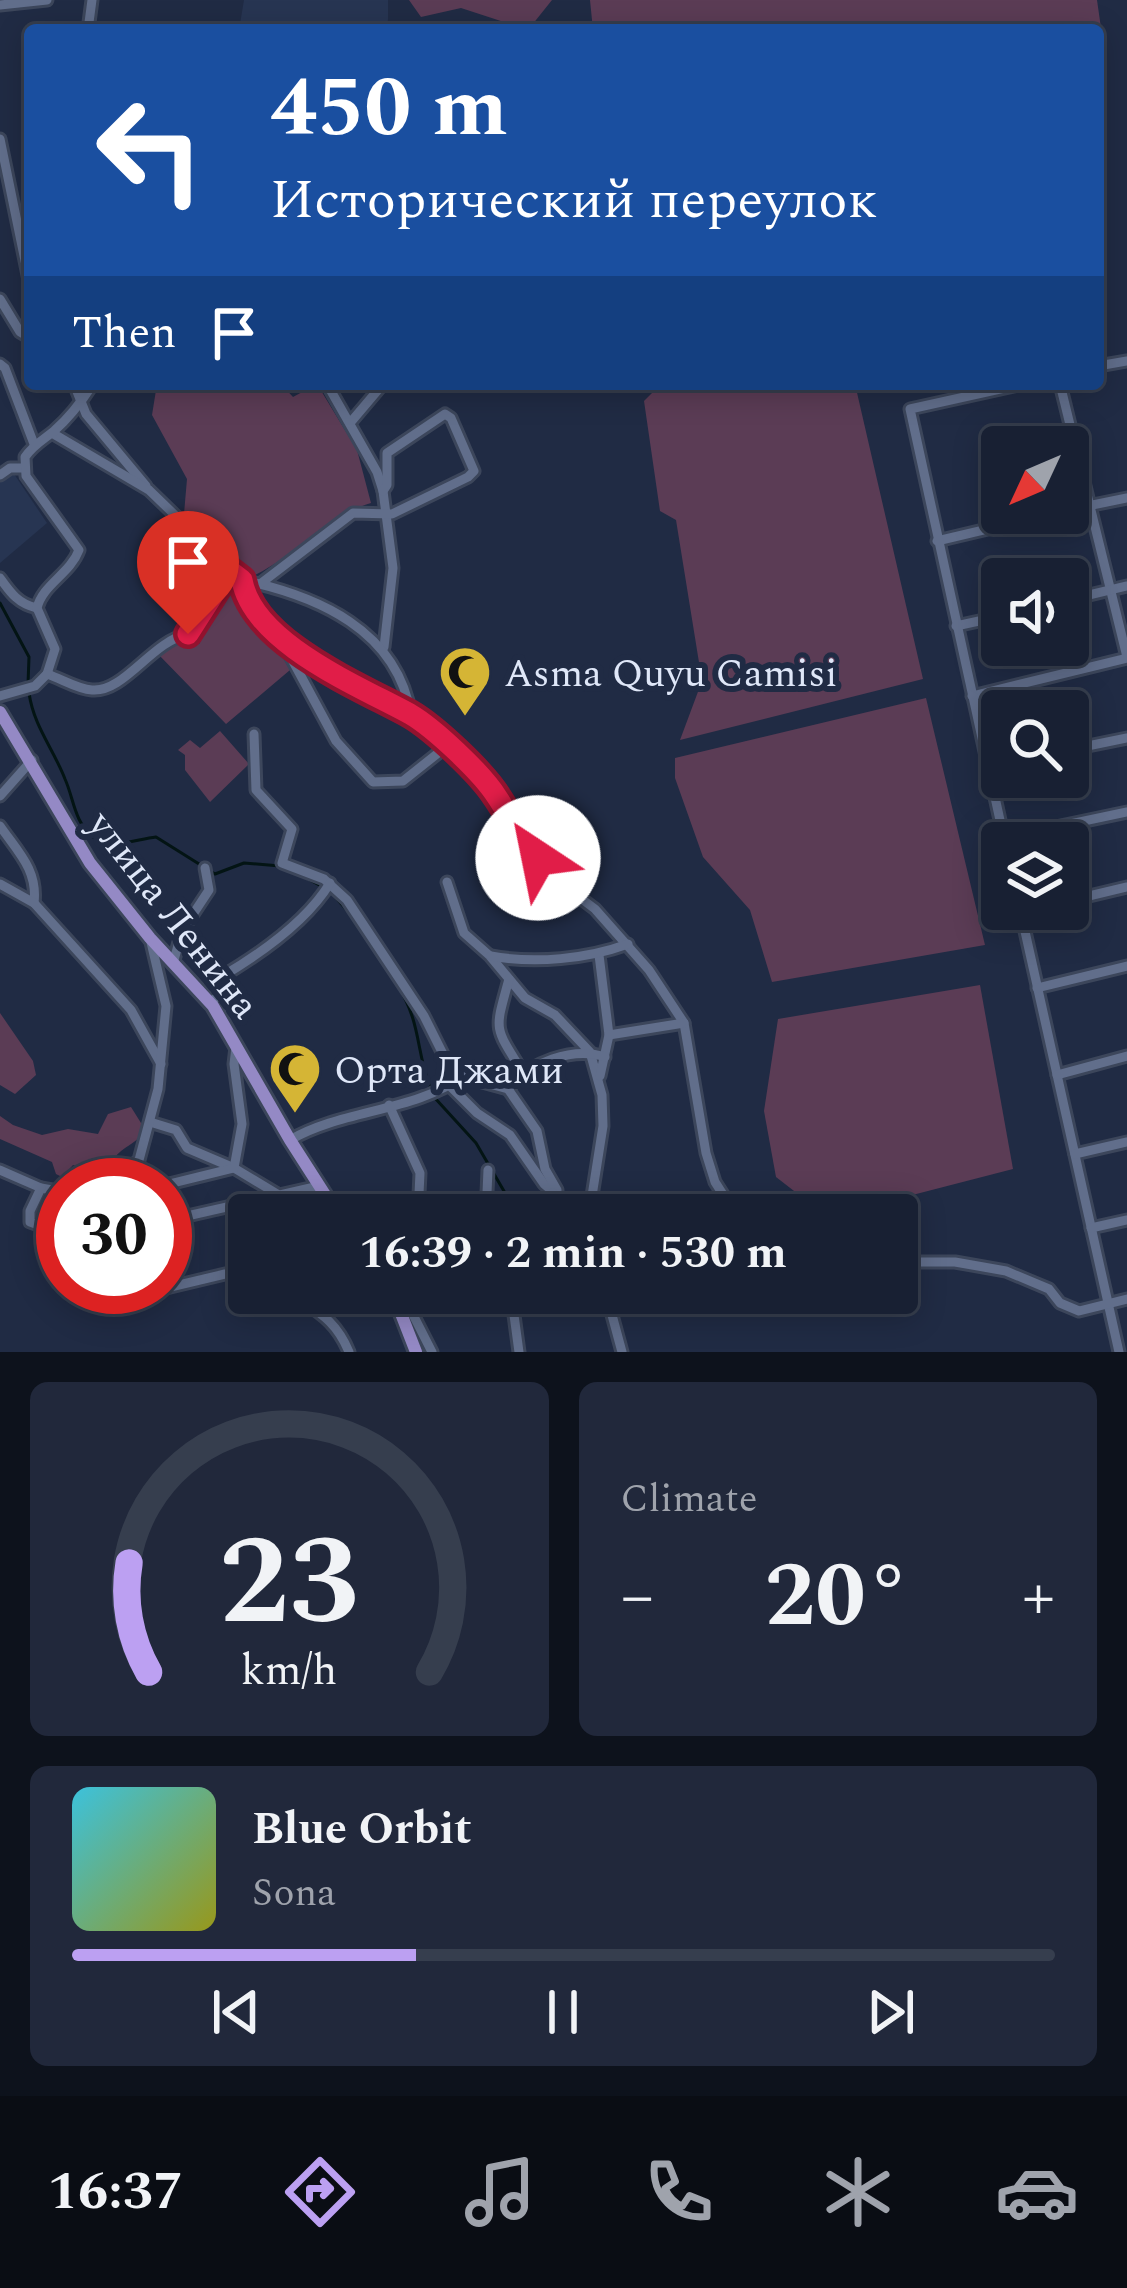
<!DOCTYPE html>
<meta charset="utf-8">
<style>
body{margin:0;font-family:Spectral,serif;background:#21283b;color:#f1f3f6;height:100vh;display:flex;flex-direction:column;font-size:45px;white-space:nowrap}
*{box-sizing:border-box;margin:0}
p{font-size:39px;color:#9fa3ac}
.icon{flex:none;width:66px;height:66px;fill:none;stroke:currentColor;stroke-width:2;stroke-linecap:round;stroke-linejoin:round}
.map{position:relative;height:1352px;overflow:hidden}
.panel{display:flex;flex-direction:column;gap:30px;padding:30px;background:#0d121c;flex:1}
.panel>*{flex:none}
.banner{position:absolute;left:24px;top:24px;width:1080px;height:366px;border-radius:12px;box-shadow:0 6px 30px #0003,0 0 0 3px #363e4e;background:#1a4fa0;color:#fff;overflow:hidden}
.needle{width:78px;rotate:226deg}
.fabs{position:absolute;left:981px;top:426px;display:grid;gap:24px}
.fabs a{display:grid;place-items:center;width:108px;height:108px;border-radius:12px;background:#182033;box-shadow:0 6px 30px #0003,0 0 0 3px #363e4e;font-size:60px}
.speed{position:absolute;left:36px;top:1158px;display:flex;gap:24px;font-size:60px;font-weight:700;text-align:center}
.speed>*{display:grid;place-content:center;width:156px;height:156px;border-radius:50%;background:#182033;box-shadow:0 6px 30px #0003,0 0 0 3px #363e4e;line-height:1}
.speed .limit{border:18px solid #d22;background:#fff;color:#111}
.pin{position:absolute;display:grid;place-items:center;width:102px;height:102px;color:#fff;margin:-123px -51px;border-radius:50% 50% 50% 0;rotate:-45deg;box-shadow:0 0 12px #0007}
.pin .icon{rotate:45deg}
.me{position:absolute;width:132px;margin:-66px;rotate:326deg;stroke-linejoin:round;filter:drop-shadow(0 0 9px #0008)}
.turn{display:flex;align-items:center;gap:42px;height:252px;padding:0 48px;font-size:54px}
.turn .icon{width:156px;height:156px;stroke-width:2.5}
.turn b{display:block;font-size:84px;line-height:102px}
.then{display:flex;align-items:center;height:114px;padding:0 48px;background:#0003;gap:24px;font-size:45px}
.big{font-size:90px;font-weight:700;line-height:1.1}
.panel .card{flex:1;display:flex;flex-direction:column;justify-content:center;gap:18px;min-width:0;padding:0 42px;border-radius:18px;background:#21283b}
.panel .dial{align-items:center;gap:0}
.dial svg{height:312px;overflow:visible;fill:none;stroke:#363e4e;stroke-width:7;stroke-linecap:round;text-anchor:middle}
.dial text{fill:#f1f3f6;stroke:none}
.song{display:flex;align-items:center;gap:36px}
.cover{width:144px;height:144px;border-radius:18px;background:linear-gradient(135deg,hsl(190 70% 55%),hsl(60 70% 35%))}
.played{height:12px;border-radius:6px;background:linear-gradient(90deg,#bca0f2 35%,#363e4e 35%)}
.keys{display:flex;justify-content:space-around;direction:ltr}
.heat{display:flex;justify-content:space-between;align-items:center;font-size:66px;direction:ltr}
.panel .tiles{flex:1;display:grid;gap:30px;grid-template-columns:1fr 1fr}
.card:last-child{grid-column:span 2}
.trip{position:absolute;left:228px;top:1194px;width:690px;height:120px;border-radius:12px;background:#182033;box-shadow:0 6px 30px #0003,0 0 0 3px #363e4e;font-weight:700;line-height:120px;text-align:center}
.dock{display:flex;height:192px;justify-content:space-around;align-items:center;background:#0a0d14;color:#9fa3ac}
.dock .icon{width:84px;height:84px}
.dock .on{color:#bca0f2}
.dock b{font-size:54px;color:#f1f3f6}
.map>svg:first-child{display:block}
</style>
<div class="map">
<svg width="1127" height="1352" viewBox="0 0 1127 1352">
<rect width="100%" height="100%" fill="#202b44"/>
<!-- built -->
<g fill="#273552">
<polygon points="244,0 388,0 388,19 386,30 239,30"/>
<polygon points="12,471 47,523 0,563 0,479"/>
</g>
<!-- green -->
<g fill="#5b3c55">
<polygon points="409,0 552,0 528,30 461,8 421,17"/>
<polygon points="590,0 1097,0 1102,35 1098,39 1098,30 593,30"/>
<path d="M157,384H281L293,397L317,384L357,450L371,503C322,518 300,553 255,575L184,514L187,479L152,415Z"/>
<polygon points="661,384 855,384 923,679 680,740 702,681 676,520 660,511 644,401"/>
<polygon points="232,577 240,585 244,605 271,635 290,670 226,724 158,654 175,641 199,644 223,602 219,594"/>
<polygon points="926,698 985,945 772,982 750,910 703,857 675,778 675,758"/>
<polygon points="220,731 249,764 210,802 185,770 185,755 178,750 190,740 200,748"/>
<polygon points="980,985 1013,1169 835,1215 825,1215 776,1177 764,1111 778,1019"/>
<polygon points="0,1013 33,1061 36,1075 15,1094 0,1085"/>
<path d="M131,1107L146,1131C136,1143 123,1147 114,1158H92L87,1169L73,1165L62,1177L56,1174L52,1162L0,1139V1116L13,1125L42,1135L68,1129L98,1134L108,1114Z"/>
</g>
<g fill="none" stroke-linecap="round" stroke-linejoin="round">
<!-- stream -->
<g stroke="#031414" stroke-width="3">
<polyline points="0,603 29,657 28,684"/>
<path d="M29,693C34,727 53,748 65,779C74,799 74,822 93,837C111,851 136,839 156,837L215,874L244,863L280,866"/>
<polyline points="299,874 323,887"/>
<polyline points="331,892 352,916"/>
<path d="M397,984C422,1025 415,1047 430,1087"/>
<polyline points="434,1097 476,1143 508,1198 513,1215"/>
<polyline points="506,1293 514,1352"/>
</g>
<!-- minor casing -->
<g stroke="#3c465b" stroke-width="15">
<g id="minor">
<polyline points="0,5 47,0"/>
<polyline points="88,30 92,0"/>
<polyline points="0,139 30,285"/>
<polyline points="0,299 20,332 30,338"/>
<polyline points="0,364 5,368 34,444"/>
<polyline points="1098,366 1127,361"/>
<polyline points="74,384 86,414 146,486"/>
<polyline points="327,384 377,472 383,491 393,568 384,647"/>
<polyline points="1060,384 1127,657"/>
<polyline points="350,423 383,384"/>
<polyline points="52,433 149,490 242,580 245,597 282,641 386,705 411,715 447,746 495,793 521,838 554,878 595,909 649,970 684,1023 706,1153 715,1182 731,1207 744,1215"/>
<polyline points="0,475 10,468 24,468"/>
<polyline points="1068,510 1127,498"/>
<polyline points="937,541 1055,513"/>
<path d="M0,578C10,592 18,604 37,608"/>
<path d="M242,580C318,596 397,630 411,715"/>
<polyline points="260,584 353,513 392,514 468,477 474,471 451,418 445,414 387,453 387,485 383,491"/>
<polyline points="1068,600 1127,586"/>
<polyline points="956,626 1002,616"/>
<polyline points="282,641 336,741 373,782 403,781 447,746"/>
<path d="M47,674L55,649L37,608C43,584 70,574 79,550L26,476L25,457C33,445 43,440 54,431C70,417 82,401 93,384"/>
<path d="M47,674C62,679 77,689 92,690C124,693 152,641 188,634L229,570"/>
<polyline points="0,696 35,686 47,674"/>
<polyline points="972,696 1127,658"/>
<polyline points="254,734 256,790 292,829 282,863 324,879 347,900 424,1016 450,1068 475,1080 508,1089"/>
<polyline points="1068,750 1127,738"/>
<polyline points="0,796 32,760"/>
<path d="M0,826C18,852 38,870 34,903"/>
<polyline points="1004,838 1127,812"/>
<polyline points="1005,843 910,409 1023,384"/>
<polyline points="447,882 464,933 490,956 525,998 555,1015 590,1052 602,1095 603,1126 589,1215"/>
<polyline points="0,884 34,903 131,1010 161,1064"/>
<polyline points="1068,901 1127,887"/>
<polyline points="1020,909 1119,1352"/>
<polyline points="599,955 609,1035 600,1076"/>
<path d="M491,956C535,964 587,959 628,944"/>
<polyline points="174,960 182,931 209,890 205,868"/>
<path d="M509,979C495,1031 493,1025 522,1071"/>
<polyline points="1037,988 1127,966"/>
<path d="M210,1002L219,996L221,977C260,954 307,921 330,883"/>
<polyline points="609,1035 684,1023"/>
<polyline points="1057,1075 1127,1056"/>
<polyline points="450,1086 477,1113 510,1135 544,1184 581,1215"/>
<polyline points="508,1089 537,1131 545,1169 557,1190"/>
<path d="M508,1089C529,1063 573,1046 605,1057"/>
<polyline points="389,1105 420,1173 418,1215"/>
<polyline points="150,1122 176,1130 187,1148 234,1168 279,1195"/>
<path d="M290,1140C343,1109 415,1112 465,1075"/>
<polyline points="1075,1154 1127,1142"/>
<polyline points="0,1170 41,1188 63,1192"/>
<polyline points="109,1185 139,1160 158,1089 166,1006 150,938"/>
<polyline points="134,1185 155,1185"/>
<polyline points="165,1185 234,1168 242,1124 234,1064 236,1047"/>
<polyline points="41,1188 30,1211 30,1222 63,1234"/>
<polyline points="419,1215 462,1208 482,1215"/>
<polyline points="486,1215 488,1170"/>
<polyline points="545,1215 544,1206 553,1193"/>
<polyline points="165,1221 319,1186"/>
<polyline points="1091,1228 1127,1220"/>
<polyline points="897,1262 955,1262 1006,1271 1049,1289 1060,1303 1079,1311 1127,1299"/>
<polyline points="156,1287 162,1289 225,1274 249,1273"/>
<path d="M291,1293C318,1312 336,1320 349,1352"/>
<polyline points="402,1293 432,1352"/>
<polyline points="511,1293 519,1352"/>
<polyline points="613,1293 612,1315 622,1352"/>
<polyline points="408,1304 429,1293"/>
</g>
</g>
<!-- major casing -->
<g stroke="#3c465b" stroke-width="18">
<g id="major">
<polyline points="0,712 90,863 150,938 213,1006 290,1140 338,1215"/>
<polyline points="393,1293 416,1352"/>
</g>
</g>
<!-- minor -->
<use href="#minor" stroke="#616e8b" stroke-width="9"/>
<!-- major -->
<use href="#major" stroke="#9489c5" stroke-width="12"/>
</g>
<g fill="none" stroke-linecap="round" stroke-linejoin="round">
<!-- route casing -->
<g stroke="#92132f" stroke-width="30">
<path id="route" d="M188,634L229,570L242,580C253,643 359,686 410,714C434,728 482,773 497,797C511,818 521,839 538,858"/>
</g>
<!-- route -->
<use href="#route" stroke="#e11d48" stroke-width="21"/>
</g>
<!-- icons -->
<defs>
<g id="mosque-pin" transform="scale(2.7)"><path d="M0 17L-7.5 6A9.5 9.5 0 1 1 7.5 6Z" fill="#d5b535" stroke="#202b44"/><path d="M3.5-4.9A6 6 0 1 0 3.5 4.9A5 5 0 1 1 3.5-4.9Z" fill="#111"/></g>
</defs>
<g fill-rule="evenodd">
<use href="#mosque-pin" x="465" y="672"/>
<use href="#mosque-pin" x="295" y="1069"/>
</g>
<g text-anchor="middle" stroke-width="12" stroke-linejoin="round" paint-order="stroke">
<!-- poi labels -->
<g font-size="39" fill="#dfe7f8" stroke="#202b44" text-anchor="start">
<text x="504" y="686">Asma Quyu Camisi</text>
<text x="334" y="1083">Орта Джами</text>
</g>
<!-- street labels -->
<g font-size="39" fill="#dfe7f8" stroke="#202b44">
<text transform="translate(175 914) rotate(52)" y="14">улица Ленина</text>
</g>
</g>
</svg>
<div class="fabs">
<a><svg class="needle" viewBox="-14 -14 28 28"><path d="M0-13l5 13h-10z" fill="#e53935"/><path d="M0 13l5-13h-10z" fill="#9fa3ac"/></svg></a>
<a><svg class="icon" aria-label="sound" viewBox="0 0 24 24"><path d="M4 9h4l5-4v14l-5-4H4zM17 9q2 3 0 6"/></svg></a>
<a><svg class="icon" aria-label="search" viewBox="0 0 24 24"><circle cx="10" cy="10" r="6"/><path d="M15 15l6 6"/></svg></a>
<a><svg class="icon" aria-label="layers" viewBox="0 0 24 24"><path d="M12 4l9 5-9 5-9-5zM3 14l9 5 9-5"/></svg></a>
</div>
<div class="speed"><div class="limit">30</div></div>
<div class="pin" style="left:188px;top:634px;background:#d93025"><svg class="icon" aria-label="arrive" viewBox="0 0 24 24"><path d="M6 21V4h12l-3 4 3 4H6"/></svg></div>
<svg class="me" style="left:538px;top:858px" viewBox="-20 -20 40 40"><circle r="19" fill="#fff"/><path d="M0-13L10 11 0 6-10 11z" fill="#e11d48"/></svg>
<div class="trip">16:39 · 2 min · 530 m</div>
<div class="banner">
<div class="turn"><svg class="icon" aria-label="left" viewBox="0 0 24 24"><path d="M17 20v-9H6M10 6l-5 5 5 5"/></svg><div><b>450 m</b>Исторический переулок</div></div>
<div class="then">Then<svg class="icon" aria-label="arrive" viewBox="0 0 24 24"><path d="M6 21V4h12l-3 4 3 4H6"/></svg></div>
</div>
</div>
<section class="panel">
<div class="tiles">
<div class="card dial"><svg viewBox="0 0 100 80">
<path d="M14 69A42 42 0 1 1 86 69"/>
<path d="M14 69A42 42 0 0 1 9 41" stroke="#bca0f2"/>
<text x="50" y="56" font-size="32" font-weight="700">23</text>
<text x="50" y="72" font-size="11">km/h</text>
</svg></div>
<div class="card"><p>Climate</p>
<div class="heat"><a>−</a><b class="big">20°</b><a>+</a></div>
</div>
<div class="card">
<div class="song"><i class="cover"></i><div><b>Blue Orbit</b><p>Sona</p></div></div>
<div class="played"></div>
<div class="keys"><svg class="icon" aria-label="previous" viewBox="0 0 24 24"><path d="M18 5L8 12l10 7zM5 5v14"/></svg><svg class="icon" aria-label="pause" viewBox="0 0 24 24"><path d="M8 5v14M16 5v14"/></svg><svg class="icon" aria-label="next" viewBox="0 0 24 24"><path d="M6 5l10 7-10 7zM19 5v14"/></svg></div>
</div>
</div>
</section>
<nav class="dock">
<b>16:37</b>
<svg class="icon on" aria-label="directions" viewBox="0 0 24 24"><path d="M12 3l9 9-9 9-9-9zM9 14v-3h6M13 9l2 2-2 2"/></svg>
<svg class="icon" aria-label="music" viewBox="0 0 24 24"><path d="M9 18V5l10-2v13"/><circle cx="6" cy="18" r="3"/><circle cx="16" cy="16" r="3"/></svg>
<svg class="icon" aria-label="phone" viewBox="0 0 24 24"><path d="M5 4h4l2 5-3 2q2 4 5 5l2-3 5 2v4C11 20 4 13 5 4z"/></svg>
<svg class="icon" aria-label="climate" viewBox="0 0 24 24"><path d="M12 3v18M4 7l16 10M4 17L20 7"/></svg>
<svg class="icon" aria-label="car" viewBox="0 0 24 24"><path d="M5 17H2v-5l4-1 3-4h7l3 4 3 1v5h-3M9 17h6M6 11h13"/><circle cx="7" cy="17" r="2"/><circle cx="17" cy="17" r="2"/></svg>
</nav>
